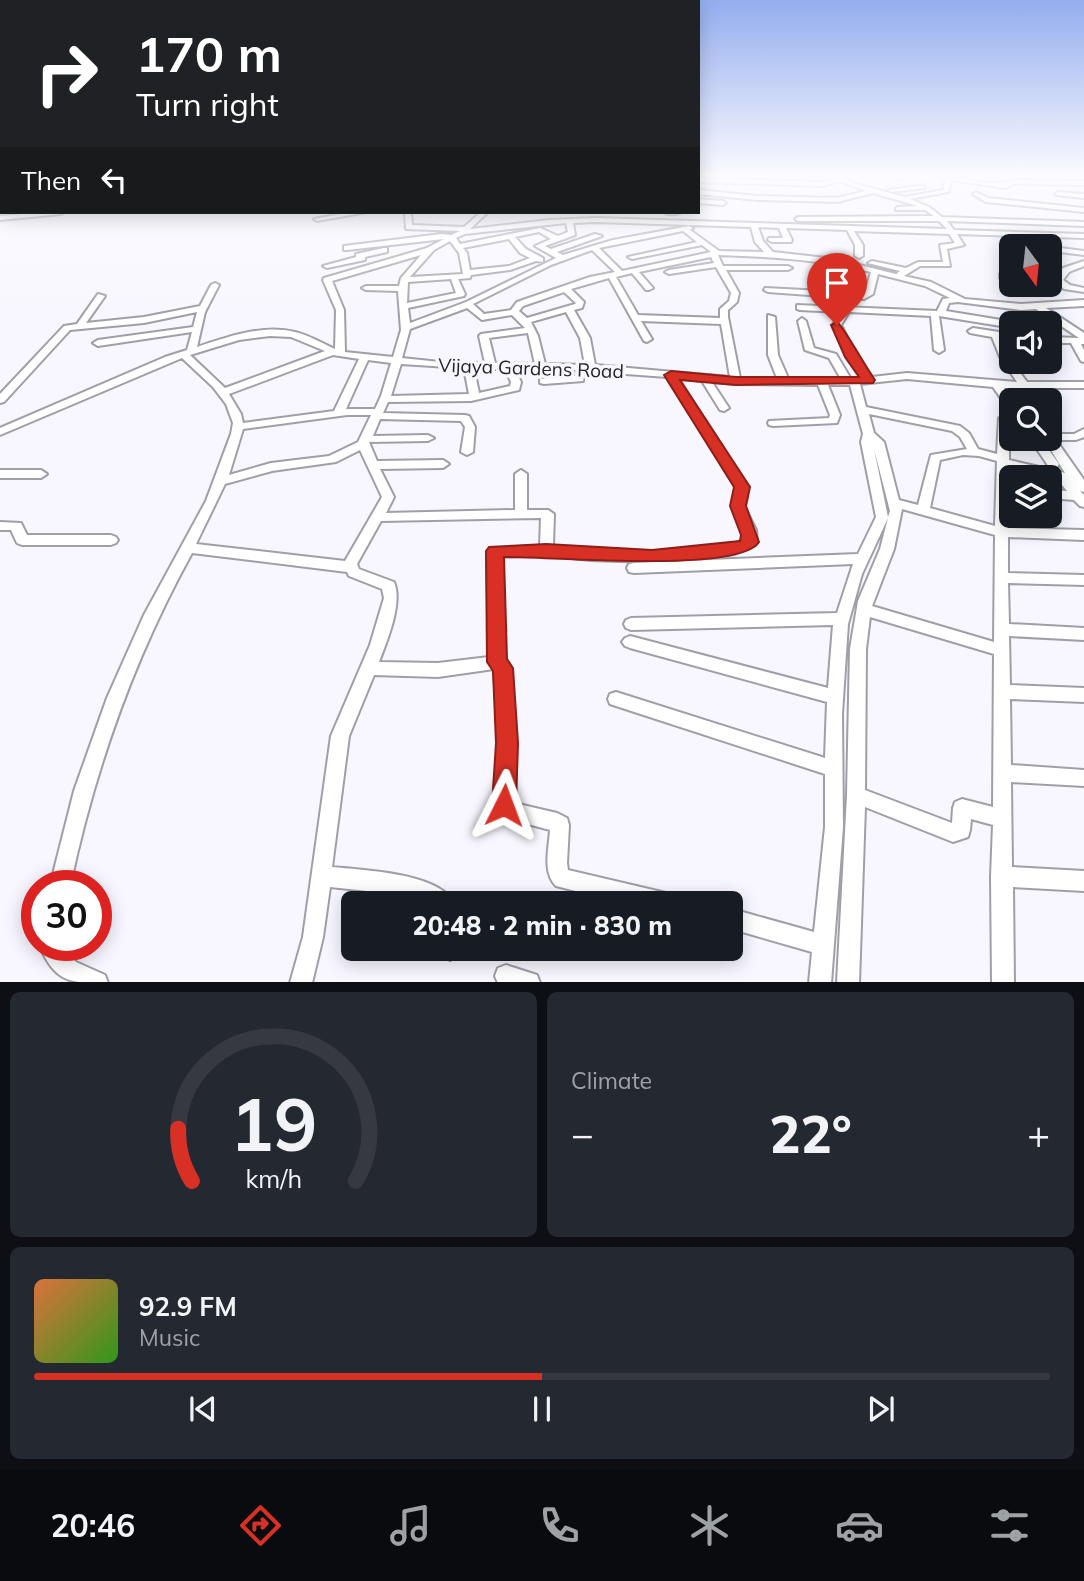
<!DOCTYPE html>
<meta charset="utf-8">
<style>
body{margin:0;font-family:Mulish,sans-serif;background:#242831;color:#f1f3f6;height:100vh;display:flex;flex-direction:column;font-size:26px;white-space:nowrap}
*{box-sizing:border-box;margin:0}
p{font-size:23px;color:#9ea1a6}
.icon{flex:none;width:38px;height:38px;fill:none;stroke:currentColor;stroke-width:2;stroke-linecap:round;stroke-linejoin:round}
.map{position:relative;height:982px;overflow:hidden}
.sheet{display:flex;flex-direction:column;gap:10px;padding:10px;background:#0d0f14;flex:1}
.sheet>*{flex:none}
.top-card{position:absolute;left:0px;top:0px;width:700px;height:214px;box-shadow:0 4px 18px #0003;background:#202124;color:#fff;overflow:hidden}
.needle{width:46px;rotate:165deg}
.controls{position:absolute;left:999px;top:234px;display:grid;gap:14px}
.controls a{display:grid;place-items:center;width:63px;height:63px;border-radius:10px;background:#171b24;box-shadow:0 4px 18px #0003;font-size:35px}
.speed{position:absolute;left:21px;top:870px;display:flex;gap:14px;font-size:35px;font-weight:700;text-align:center}
.speed>*{display:grid;place-content:center;width:91px;height:91px;border-radius:50%;background:#171b24;box-shadow:0 4px 18px #0003;line-height:1}
.speed .limit{border:10px solid #d22;background:#fff;color:#111}
.pin{position:absolute;display:grid;place-items:center;width:60px;height:60px;color:#fff;margin:-72px -30px;border-radius:50% 50% 50% 0;rotate:-45deg;box-shadow:0 0 7px #0007}
.pin .icon{rotate:45deg}
.me{position:absolute;width:77px;margin:-38px;rotate:3deg;stroke-linejoin:round;filter:drop-shadow(0 0 5px #0008)}
.turn{display:flex;align-items:center;gap:24px;height:147px;padding:0 21px;font-size:32px}
.turn .icon{width:91px;height:91px;stroke-width:2.5}
.turn b{display:block;font-size:49px;line-height:60px}
.then{display:flex;align-items:center;height:66px;padding:0 21px;background:#0003;gap:14px;font-size:26px}
.big{font-size:52px;font-weight:800;line-height:1.1}
.sheet .card{flex:1;display:flex;flex-direction:column;justify-content:center;gap:10px;min-width:0;padding:0 24px;border-radius:10px;background:#242831}
.sheet .dial{align-items:center;gap:0}
.dial svg{height:182px;overflow:visible;fill:none;stroke:#363941;stroke-width:7;stroke-linecap:round;text-anchor:middle}
.dial text{fill:#f1f3f6;stroke:none}
.song{display:flex;align-items:center;gap:21px}
.cover{width:84px;height:84px;border-radius:10px;background:linear-gradient(135deg,hsl(20 70% 55%),hsl(110 70% 35%))}
.played{height:7px;border-radius:4px;background:linear-gradient(90deg,#d93025 50%,#363941 50%)}
.keys{display:flex;justify-content:space-around;direction:ltr}
.heat{display:flex;justify-content:space-between;align-items:center;font-size:38px;direction:ltr}
.sheet .tiles{flex:1;display:grid;gap:10px;grid-template-columns:1fr 1fr}
.card:last-child{grid-column:span 2}
.trip{position:absolute;left:341px;top:891px;width:402px;height:70px;border-radius:10px;background:#171b24;box-shadow:0 4px 18px #0003;font-weight:800;line-height:70px;text-align:center}
.dock{display:flex;height:112px;justify-content:space-around;align-items:center;background:#090b0e;color:#9ea1a6}
.dock .icon{width:49px;height:49px}
.dock .selected{color:#d93025}
.dock b{font-size:32px;color:#f1f3f6}
.map>svg:first-child{display:block}
</style>
<div class="map">
<svg width="1084" height="983" viewBox="0 0 1084 983">
<rect width="100%" height="100%" fill="#f8f7ff"/>
<g fill="none" stroke-linecap="round" stroke-linejoin="round">
<!-- minor casing -->
<g stroke="#a09fa8" stroke-width="4">
<g id="minor">
<path d="M833,177H841L856,184L905,197L943,190L946,179L938,177C961,177 993,188 1013,180L1084,181V185L1014,184L1005,188L952,180L948,192L910,199L929,207L942,217L1084,222V226L947,221L954,230L1084,234V238L957,234L964,245L947,249L950,266H920L904,276L931,282L965,299L1021,304L1084,300V306L1046,308L1084,333V344H1081L1084,350V362L1081,361L1071,343H1050V337L1079,338L1036,309L1021,310L958,302L949,303L946,311L1001,320L1005,323L1001,326L939,316L944,350L939,353L934,350L931,316L849,312L841,325L857,357L872,377L907,373L1017,382L1000,357L992,337L970,333L968,331L973,328L1012,334V340L1002,338L1012,362L1027,382H1084V388H1017L1026,401H1016L1007,388H1004L1014,401H1012V409L1008,408L993,387L907,379L860,384L866,407L960,426L969,433L978,449L997,454L999,418L1012,412V419L1009,420V460L1065,473L1044,439H1050V434H1074L1084,429V437L1076,440H1056L1084,480V492L1080,491L1084,495V507L1080,506L1074,500L1050,498V490L1067,491L1057,479L1008,467V528L1084,530V540L1008,537V573L1084,575V585L1008,583L1009,624L1084,628V640L1009,636L1010,685L1084,688V702L1010,699L1011,765L1084,770V786L1011,782L1012,867L1084,871V891L1013,887L1014,983H992L991,876L993,825L971,819L970,830L968,837L953,842L865,807L859,983H837L847,795L850,649L858,601L880,549L888,518L862,574L848,624L842,714L843,827L831,983H809L812,952L732,929V909L814,932L825,827V774L616,706L610,704L608,699L610,694L616,692L825,758L827,702L630,648L625,646L622,642L625,638L630,636L828,688L833,625L631,630L626,628L624,624L626,620L631,618L837,613L853,564L634,573L629,572L627,568L629,564L634,563L858,554L876,517L861,442L863,434L850,385H828L840,415L837,423L773,426L769,425L768,423L769,421L829,418L830,415L818,385L736,384L712,382L729,408L724,411L720,410L702,381L678,378L748,487L744,506L756,530L757,542L755,545L735,554L712,558L651,562L590,560L546,555L501,557L505,659L509,664L516,743L514,803L557,813L567,818L569,825L567,863L568,870L666,893L673,896L676,903H623L556,886C542,872 549,848 550,830L498,816L496,810L498,743L494,669L438,677L374,675L349,736L332,867C361,870 441,873 453,903H425L386,893L330,887L323,937L312,983H290L303,937L331,736L370,645L384,598L382,589L349,576L347,572L192,553C134,658 95,768 70,886H50L74,791L107,698L144,615L206,501L231,434L233,423L226,404L213,387L182,358L0,435V428L165,357L187,350L192,332L98,346L93,343L98,340L193,327L197,312L144,323L70,330L4,402L0,403V394L64,326L77,324L98,294L105,296L86,323L144,317L200,306L211,285L215,283L219,285L205,312L197,347C227,337 263,324 295,332C308,335 322,343 335,349L336,310L323,280L324,278L427,248L444,239L347,250H344V246L441,234L451,235L460,231L406,229L405,212H411L412,225L464,227L481,212H488L470,229L549,220L596,218L947,229L939,221H798L795,219L798,217L934,216L925,210H896V208L898,207L918,206L873,193L837,202L758,200L698,194V190L758,196L837,198L866,191L840,181L822,186L698,182V178L822,182L835,179ZM596,222L751,227L755,242L764,252L719,251L690,230L693,228L689,226L613,240L563,255L557,252L602,236L595,234L551,249L545,246L575,235L573,223ZM566,223L568,232L558,236L540,228L460,244L456,238L465,234ZM758,227L779,228L783,238H769L768,240L772,242H791L792,240L786,228L847,230L855,245V256L859,258L863,256V245L854,231L949,234L955,243L940,245L943,262H918L906,268L872,261L868,263L900,271L896,274L835,259L773,252L763,241ZM683,231L697,242L628,257L632,259L702,245L711,252L622,271L599,248ZM539,232L551,239L535,246L556,258L466,302L410,323L408,308L464,296L465,294L458,279L470,278L471,275L510,270L536,261L543,262V258L526,249L515,237ZM509,239L520,253L530,258L509,266L470,270L467,253L463,248ZM450,241L459,253L463,274L410,277L434,250ZM592,250L615,272L590,277L517,302L511,310L484,314L473,304L551,265ZM421,255L401,278L399,286H366L362,288L366,290L398,291L401,330L393,357L345,352L344,310L332,281ZM718,255C773,257 816,259 871,272L865,293H863L765,288L764,290L768,292L864,299L873,294L878,274L925,286L950,298L943,299L937,311L797,305V309L800,310L840,312L833,325L847,357L862,378L851,379L836,354L814,348L806,321L802,318L798,321L805,350L829,358L841,379L788,378L778,355L775,317L768,315V355L777,378H740L728,317V310L737,302L739,293L726,270H788L792,268L788,266H723ZM711,257L714,263L669,270L665,272L669,274L716,267L731,293L729,301L720,309V318L638,315L616,277L632,273L646,290H649L653,288L639,272ZM609,278L644,341L647,342L652,339L641,321L721,324L730,377L595,365L590,338L574,310L582,308L584,302L571,289ZM451,279L456,293L407,303L408,282ZM564,292L576,303L575,304L527,318L519,311L523,306ZM467,308L482,320L512,315L525,328L481,334L479,336L485,363L440,362L402,358L410,329ZM566,312L580,338L585,365L545,364L538,336L531,322ZM528,333L535,364L495,363L489,338ZM270,336L291,337L325,351L225,388L190,355L239,340ZM333,355L359,359L334,411L243,423L241,414L229,394ZM368,360L391,363L381,396L375,409H346ZM401,364L464,368L469,394L391,396ZM474,369H505L511,382L510,386L479,393ZM515,369L576,370L575,376L540,379V383L544,384L583,381L585,371L667,377L736,487L732,506L742,530L743,540C699,560 602,553 553,546L554,514L548,510H527V474L521,470L515,474V510L386,513L394,497L380,469L443,468L449,464L443,460L377,461L369,442L428,441L434,438L428,435L373,436L380,419L461,421L465,427L461,452L467,455L473,452L475,427L469,416L465,415L383,413L388,402L471,401L519,390L521,382ZM869,414L952,431L960,437L967,449L931,455L918,505L899,500L884,442L874,433ZM347,415H371L358,442L329,456L271,463L229,475L243,429ZM874,449L890,511L888,517ZM360,450L382,497L345,561L196,544L225,484L272,471L336,462ZM963,455L979,456L997,461L995,526L930,508L940,460ZM902,509L995,535L994,642L872,606L894,549ZM541,518L540,546L494,548L489,550L487,553L489,657L438,663L379,662C387,641 403,603 394,582L359,569L357,564L381,521ZM870,617L994,654L993,807L962,799L955,802L953,808L952,823L865,790L866,649Z"/>
<polygon points="897,177 905,177 902,179"/>
<polygon points="923,185 925,188 891,192 888,190"/>
<polygon points="976,192 988,198 1084,208 1084,212 986,202 974,195 973,194"/>
<polygon points="1058,192 1084,194 1084,198 1056,195 1055,194"/>
<polygon points="698,199 723,201 726,203 723,205 698,203"/>
<rect x="0" y="203" width="2" height="4"/>
<polygon points="43,212 64,212 61,214 0,220 0,216"/>
<polygon points="352,212 367,212 317,221 314,219"/>
<path d="M664,212H682C678,215 667,215 664,212Z"/>
<polygon points="384,248 387,248 387,252 365,257 365,260 327,268 323,266 356,257 356,254"/>
<polygon points="1060,248 1084,251 1084,255 1060,252"/>
<polygon points="1084,261 1084,266 1069,272 1063,280 1070,285 1084,288 1084,292 1064,289 1054,280 1063,268"/>
<polygon points="1000,274 1012,277 1012,283 1000,278"/>
<polygon points="1030,439 1041,439 1059,464 1057,467 1049,467"/>
<polygon points="0,470 41,470 47,474 41,478 0,478"/>
<polygon points="0,522 21,523 27,535 111,535 116,537 118,540 116,543 111,545 22,545 17,543 11,530 0,530"/>
<path d="M39,945H61L76,962L105,975L108,983C69,983 56,983 39,945Z"/>
<polygon points="439,948 461,948 461,949 457,956 450,960 443,956"/>
<polygon points="506,965 537,975 540,983 498,983 495,976 498,968"/>
</g>
</g>
<!-- minor -->
<use href="#minor" fill="#fff" fill-rule="evenodd"/>
</g>
<!-- sky -->
<linearGradient id="sky" x2="0" y2="1"><stop stop-color="#93adef"/><stop offset="0.56" stop-color="#fcfbff"/><stop offset="1" stop-color="#fcfbff" stop-opacity="0"/></linearGradient>
<rect width="1084" height="314" fill="url(#sky)"/>
<!-- route -->
<path fill="#d93025" stroke="#8d1f18" stroke-width="2" d="M837,322C842,324 868,371 875,380L873,383L736,385L680,380L750,487L746,506L759,542C738,574 547,556 504,557L507,659L513,668L518,743L516,805L513,814L504,817L496,814L492,805L496,743L493,671L487,662L486,551L489,547L546,544L652,550L740,541L741,535L730,506L734,487L664,375L671,371L736,377H859L845,357L831,325Z"/>
<g text-anchor="middle" stroke-width="7" stroke-linejoin="round" paint-order="stroke">
<!-- street labels -->
<g font-size="19" fill="#252528" stroke="#f8f7ff">
<text transform="translate(531 368) rotate(2)" y="7">Vijaya Gardens Road</text>
</g>
</g>
</svg>
<div class="controls">
<a><svg class="needle" viewBox="-14 -14 28 28"><path d="M0-13l5 13h-10z" fill="#e53935"/><path d="M0 13l5-13h-10z" fill="#9ea1a6"/></svg></a>
<a><svg class="icon" aria-label="sound" viewBox="0 0 24 24"><path d="M4 9h4l5-4v14l-5-4H4zM17 9q2 3 0 6"/></svg></a>
<a><svg class="icon" aria-label="search" viewBox="0 0 24 24"><circle cx="10" cy="10" r="6"/><path d="M15 15l6 6"/></svg></a>
<a><svg class="icon" aria-label="layers" viewBox="0 0 24 24"><path d="M12 4l9 5-9 5-9-5zM3 14l9 5 9-5"/></svg></a>
</div>
<div class="speed"><div class="limit">30</div></div>
<div class="pin" style="left:837px;top:325px;background:#d93025"><svg class="icon" aria-label="arrive" viewBox="0 0 24 24"><path d="M6 21V4h12l-3 4 3 4H6"/></svg></div>
<svg class="me" style="left:504px;top:805px" viewBox="-20 -20 40 40"><path d="M0-17L14 15 0 8-14 15z" fill="#d93025" stroke="#fff" stroke-width="4"/></svg>
<div class="trip">20:48 · 2 min · 830 m</div>
<div class="top-card">
<div class="turn"><svg class="icon" aria-label="right" viewBox="0 0 24 24"><path d="M7 20v-9h11M14 6l5 5-5 5"/></svg><div><b>170 m</b>Turn right</div></div>
<div class="then">Then<svg class="icon" aria-label="left" viewBox="0 0 24 24"><path d="M17 20v-9H6M10 6l-5 5 5 5"/></svg></div>
</div>
</div>
<section class="sheet">
<div class="tiles">
<div class="card dial"><svg viewBox="0 0 100 80">
<path d="M14 69A42 42 0 1 1 86 69"/>
<path d="M14 69A42 42 0 0 1 8 46" stroke="#d93025"/>
<text x="50" y="56" font-size="32" font-weight="700">19</text>
<text x="50" y="72" font-size="11">km/h</text>
</svg></div>
<div class="card"><p>Climate</p>
<div class="heat"><a>−</a><b class="big">22°</b><a>+</a></div>
</div>
<div class="card">
<div class="song"><i class="cover"></i><div><b>92.9 FM</b><p>Music</p></div></div>
<div class="played"></div>
<div class="keys"><svg class="icon" aria-label="previous" viewBox="0 0 24 24"><path d="M18 5L8 12l10 7zM5 5v14"/></svg><svg class="icon" aria-label="pause" viewBox="0 0 24 24"><path d="M8 5v14M16 5v14"/></svg><svg class="icon" aria-label="next" viewBox="0 0 24 24"><path d="M6 5l10 7-10 7zM19 5v14"/></svg></div>
</div>
</div>
</section>
<nav class="dock">
<b>20:46</b>
<svg class="icon selected" aria-label="directions" viewBox="0 0 24 24"><path d="M12 3l9 9-9 9-9-9zM9 14v-3h6M13 9l2 2-2 2"/></svg>
<svg class="icon" aria-label="music" viewBox="0 0 24 24"><path d="M9 18V5l10-2v13"/><circle cx="6" cy="18" r="3"/><circle cx="16" cy="16" r="3"/></svg>
<svg class="icon" aria-label="phone" viewBox="0 0 24 24"><path d="M5 4h4l2 5-3 2q2 4 5 5l2-3 5 2v4C11 20 4 13 5 4z"/></svg>
<svg class="icon" aria-label="climate" viewBox="0 0 24 24"><path d="M12 3v18M4 7l16 10M4 17L20 7"/></svg>
<svg class="icon" aria-label="car" viewBox="0 0 24 24"><path d="M5 17H2v-5l4-1 3-4h7l3 4 3 1v5h-3M9 17h6M6 11h13"/><circle cx="7" cy="17" r="2"/><circle cx="17" cy="17" r="2"/></svg>
<svg class="icon" aria-label="filters" viewBox="0 0 24 24"><path d="M4 7h16M4 17h16"/><circle cx="9" cy="7" r="2"/><circle cx="15" cy="17" r="2"/></svg>
</nav>
